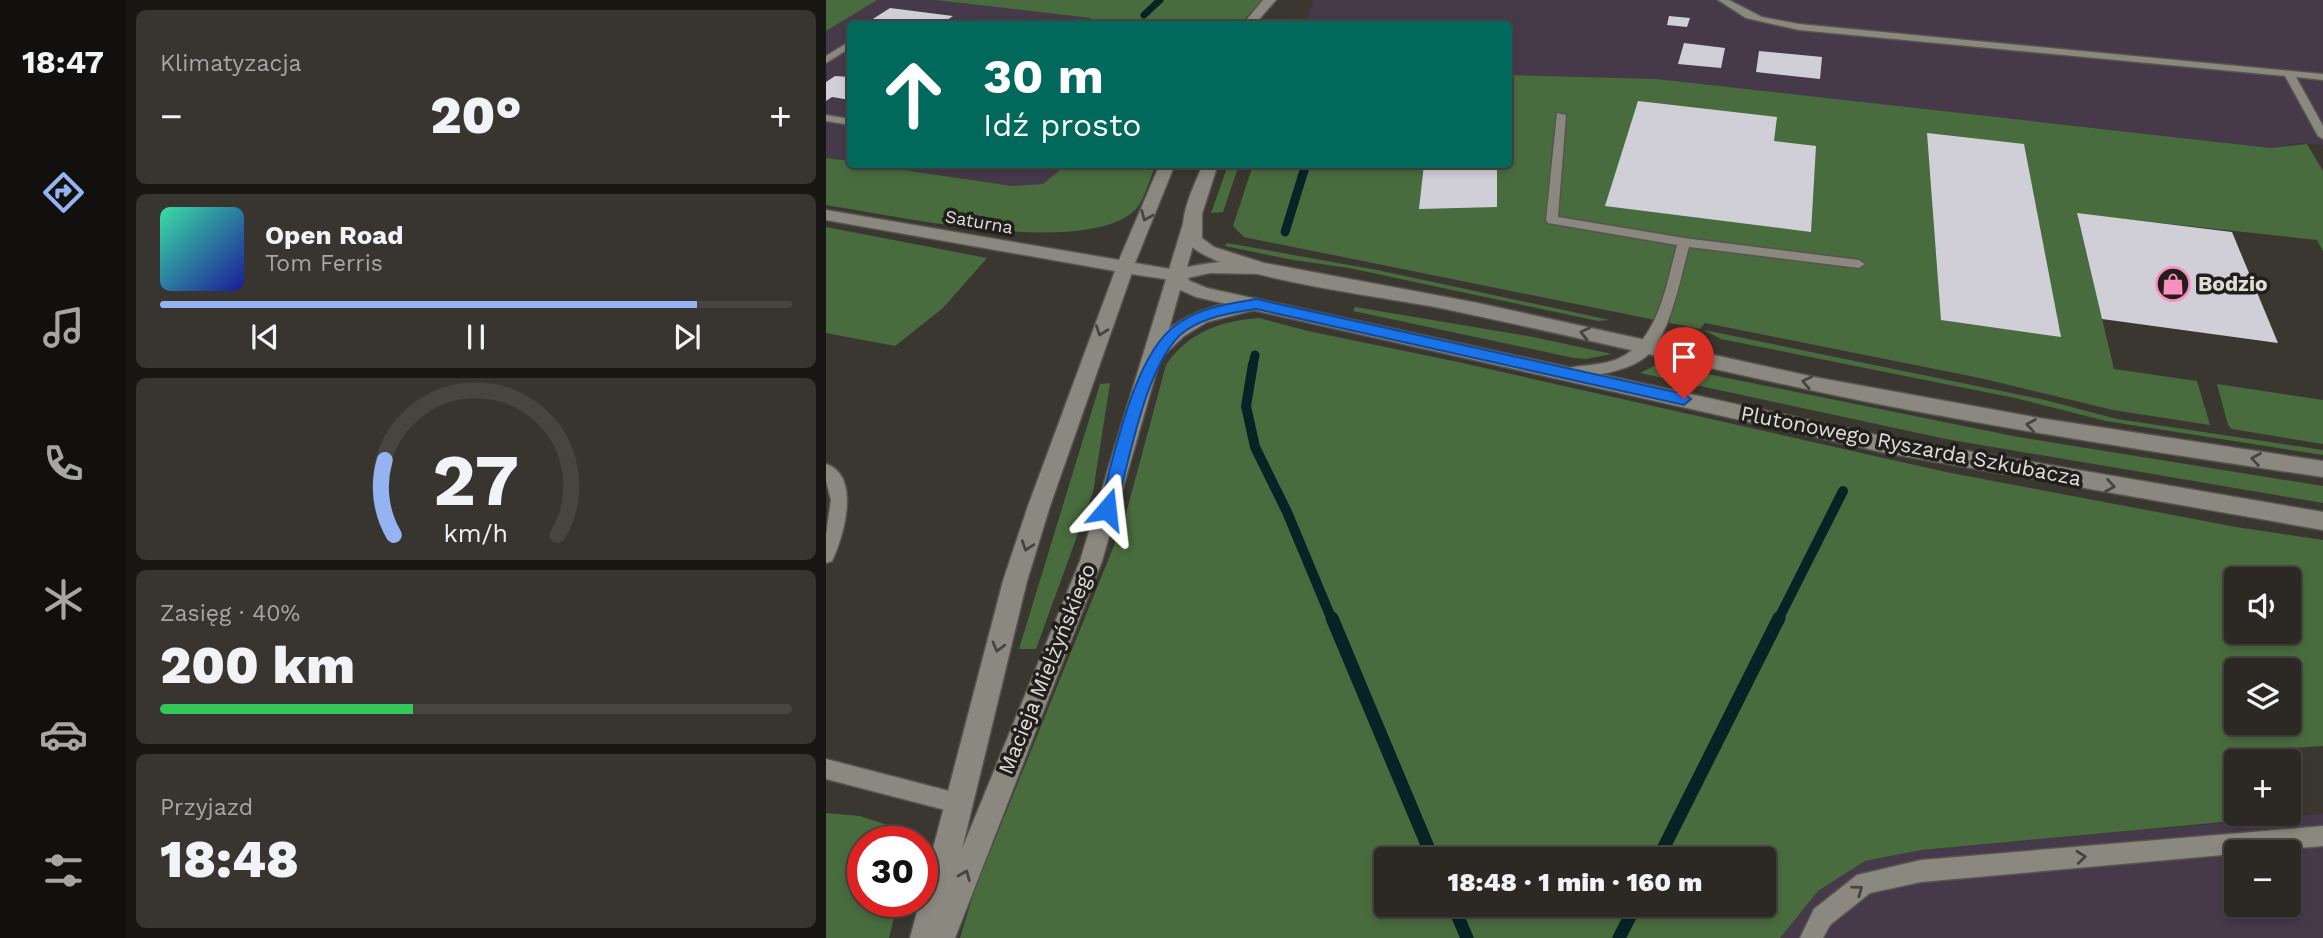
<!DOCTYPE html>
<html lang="pl">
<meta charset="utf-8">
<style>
body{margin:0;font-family:"Work Sans",sans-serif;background:#383531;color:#f1f3f6;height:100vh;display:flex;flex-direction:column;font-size:26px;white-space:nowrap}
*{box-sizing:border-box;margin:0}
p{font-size:23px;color:#a6a6a6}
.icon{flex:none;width:38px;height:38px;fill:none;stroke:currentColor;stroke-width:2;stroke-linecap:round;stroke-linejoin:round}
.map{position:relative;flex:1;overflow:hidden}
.details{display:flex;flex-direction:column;gap:10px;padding:10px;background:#181714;width:700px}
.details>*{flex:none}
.banner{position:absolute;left:21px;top:21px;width:665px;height:147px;border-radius:7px;box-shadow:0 4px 10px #0003,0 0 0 2px #484541;background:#00695c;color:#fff;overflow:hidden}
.controls{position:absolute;left:1398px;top:567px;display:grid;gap:14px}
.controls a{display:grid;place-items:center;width:77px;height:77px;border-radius:7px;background:#2c2924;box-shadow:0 4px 10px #0003,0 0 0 2px #484541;font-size:35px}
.speed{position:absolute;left:21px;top:826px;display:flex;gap:14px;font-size:35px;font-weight:700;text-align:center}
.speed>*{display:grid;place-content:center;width:91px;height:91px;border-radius:50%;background:#2c2924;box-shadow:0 4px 10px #0003,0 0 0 2px #484541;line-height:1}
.speed .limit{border:10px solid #d22;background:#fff;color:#111}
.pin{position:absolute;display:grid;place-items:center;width:60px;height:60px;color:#fff;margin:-72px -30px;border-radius:50% 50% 50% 0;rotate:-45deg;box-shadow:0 0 7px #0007}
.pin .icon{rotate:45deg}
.me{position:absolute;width:77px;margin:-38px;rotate:17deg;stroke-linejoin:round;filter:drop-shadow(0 0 5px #0008)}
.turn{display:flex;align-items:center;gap:24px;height:147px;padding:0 21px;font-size:32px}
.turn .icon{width:91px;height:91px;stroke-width:2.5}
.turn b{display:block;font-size:49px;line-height:60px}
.big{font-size:52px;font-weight:800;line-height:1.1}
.details .widget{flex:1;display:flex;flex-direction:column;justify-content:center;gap:10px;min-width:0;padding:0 24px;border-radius:10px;background:#383531}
.details .dial{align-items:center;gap:0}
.dial svg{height:182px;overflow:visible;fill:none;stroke:#484541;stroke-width:7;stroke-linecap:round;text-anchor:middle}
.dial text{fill:#f1f3f6;stroke:none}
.song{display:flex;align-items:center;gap:21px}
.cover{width:84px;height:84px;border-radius:10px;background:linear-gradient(135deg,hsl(160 70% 55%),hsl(240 70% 35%))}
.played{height:7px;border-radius:4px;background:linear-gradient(90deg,#95b2f1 85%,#484541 85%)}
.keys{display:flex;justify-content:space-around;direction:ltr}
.heat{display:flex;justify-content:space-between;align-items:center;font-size:38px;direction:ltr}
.charge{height:10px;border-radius:5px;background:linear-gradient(90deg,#34c759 40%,#484541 0)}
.trip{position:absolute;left:548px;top:847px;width:402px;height:70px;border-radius:7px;background:#2c2924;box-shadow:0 4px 10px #0003,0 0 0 2px #484541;font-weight:800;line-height:70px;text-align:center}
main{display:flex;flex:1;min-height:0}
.tab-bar{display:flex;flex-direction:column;width:126px;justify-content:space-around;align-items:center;background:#12100e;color:#a6a6a6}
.tab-bar .icon{width:49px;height:49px}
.tab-bar .current{color:#95b2f1}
.tab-bar b{font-size:32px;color:#f1f3f6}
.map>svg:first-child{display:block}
</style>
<main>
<nav class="tab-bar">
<b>18:47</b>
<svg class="icon current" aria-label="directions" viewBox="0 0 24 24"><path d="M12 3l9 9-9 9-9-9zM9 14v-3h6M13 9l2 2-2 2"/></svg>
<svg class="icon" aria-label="music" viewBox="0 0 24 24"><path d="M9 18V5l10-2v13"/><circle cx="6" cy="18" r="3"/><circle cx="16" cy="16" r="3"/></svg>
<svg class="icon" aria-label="phone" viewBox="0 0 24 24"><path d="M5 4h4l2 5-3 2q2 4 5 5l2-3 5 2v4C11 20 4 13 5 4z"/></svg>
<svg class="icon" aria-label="climate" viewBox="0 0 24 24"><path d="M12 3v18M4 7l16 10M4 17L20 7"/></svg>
<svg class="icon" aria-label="car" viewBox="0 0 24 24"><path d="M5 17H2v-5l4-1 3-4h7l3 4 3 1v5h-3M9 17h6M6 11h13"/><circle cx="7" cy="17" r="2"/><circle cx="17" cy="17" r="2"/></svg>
<svg class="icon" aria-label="filters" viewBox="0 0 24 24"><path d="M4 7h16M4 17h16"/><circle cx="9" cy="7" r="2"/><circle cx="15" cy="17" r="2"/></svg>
</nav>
<section class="details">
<div class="widget"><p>Klimatyzacja</p>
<div class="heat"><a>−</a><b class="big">20°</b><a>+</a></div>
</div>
<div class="widget">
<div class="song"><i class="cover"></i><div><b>Open Road</b><p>Tom Ferris</p></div></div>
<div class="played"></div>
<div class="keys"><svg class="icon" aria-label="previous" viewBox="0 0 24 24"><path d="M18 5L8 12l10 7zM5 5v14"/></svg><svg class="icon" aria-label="pause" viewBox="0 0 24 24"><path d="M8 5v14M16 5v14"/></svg><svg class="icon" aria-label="next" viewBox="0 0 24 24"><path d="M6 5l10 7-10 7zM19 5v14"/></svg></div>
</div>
<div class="widget dial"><svg viewBox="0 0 100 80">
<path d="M14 69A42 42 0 1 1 86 69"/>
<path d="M14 69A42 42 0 0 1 10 36" stroke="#95b2f1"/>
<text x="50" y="56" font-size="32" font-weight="700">27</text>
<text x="50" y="72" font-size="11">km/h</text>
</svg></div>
<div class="widget"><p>Zasięg · 40%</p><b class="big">200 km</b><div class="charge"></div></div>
<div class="widget"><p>Przyjazd</p><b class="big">18:48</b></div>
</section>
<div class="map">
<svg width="1497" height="938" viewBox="0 0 1497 938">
<rect width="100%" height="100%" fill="#3a3730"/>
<!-- commercial -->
<g fill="#463a4a" fill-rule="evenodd">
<polygon points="51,0 109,0 266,18 259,24 24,24 24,161 0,158 0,31"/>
<polygon points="488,0 1497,0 1497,145 1473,143 1445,148 831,79 683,75 682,24 479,24"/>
<polygon points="44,165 240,165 218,184 186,186"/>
<path d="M1497,814V938H954L992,891L1039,861L1095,850ZM1410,852H1463V905H1410Z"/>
</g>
<!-- green -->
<g fill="#496c3f" fill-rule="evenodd">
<polygon points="0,0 51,0 0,31"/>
<polygon points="109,0 436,0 414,24 259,24 265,18"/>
<polygon points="683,75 831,79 1445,148 1481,144 1497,171 1497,251 1491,240 1251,214 1288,369 1371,381 1384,425 1287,410 1154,378 879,323 874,329 418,237 407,226 427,165 682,164"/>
<path d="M0,158L24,161V164L44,165L186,186L217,184L240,165H330C324,177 319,199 310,209C262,259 65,215 0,205Z"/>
<polygon points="402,165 413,165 397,212 385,213"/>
<polygon points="0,227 161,258 117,308 69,346 0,333"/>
<polygon points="401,243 551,270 784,320 772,321 523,268 467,260 399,246"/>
<polygon points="529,307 707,337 786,354 760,359 748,358 527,311"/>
<path d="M433,318L482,331L632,362L1120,472L1410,527L1497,540V746L1445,749L1437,753L1436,761H1410V814H1462L1463,816L1095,850L1039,861L992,891L954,938H134L149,889L298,521L340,365C362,332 395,321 433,318ZM1410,579H1463V632H1410ZM1410,670H1463V723H1410ZM560,859H938V905H560Z"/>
<polygon points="878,330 1219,400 1291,419 1497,450 1497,455 1280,421 1189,398 895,339"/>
<polygon points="832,364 1192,437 1497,486 1497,503 1120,439 814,373"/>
<polygon points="284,383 267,492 210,649 193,649 274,384"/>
<polygon points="1391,384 1497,400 1497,444 1406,429 1402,425"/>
<polygon points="0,813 34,816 73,829 73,842 37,842 37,901 72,901 63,938 0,938"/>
</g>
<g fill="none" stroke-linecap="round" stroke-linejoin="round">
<!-- stream-far3 -->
<polyline stroke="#072326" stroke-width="7" points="318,15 334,0"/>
<!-- stream-far2 -->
<g stroke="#072326" stroke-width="9">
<polyline points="459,232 480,164"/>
<polyline points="427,365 429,355"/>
</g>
<!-- stream-far1 -->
<g stroke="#072326" stroke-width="10">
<polyline points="427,364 420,406 429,447 461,512 506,620"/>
<polyline points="952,620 1017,491"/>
</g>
<!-- stream -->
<g stroke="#072326" stroke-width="13">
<polyline points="506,618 607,859"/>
<polyline points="832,859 953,618"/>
<polyline points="627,905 641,938"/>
<polyline points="793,938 810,905"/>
</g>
</g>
<!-- building -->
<g fill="#d0cfd8">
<polygon points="64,8 127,16 115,24 39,24"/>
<polygon points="843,16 864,18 861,27 841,25"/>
<polygon points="858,43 899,48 895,68 852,64"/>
<polygon points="933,51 996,57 994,79 930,72"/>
<polygon points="9,76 24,77 24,100 6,97 0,101 0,82"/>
<polygon points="812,101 951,117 948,141 990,146 985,232 779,206"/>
<polygon points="1101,133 1198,144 1235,337 1115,320"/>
<polygon points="598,164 671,164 671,207 593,209"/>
<polygon points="1251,213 1406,232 1452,343 1276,319"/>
</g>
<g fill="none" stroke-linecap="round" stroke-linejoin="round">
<!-- lane casing -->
<g stroke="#56544e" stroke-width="3">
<g id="lane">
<polygon points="892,0 903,0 936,17 973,24 1497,74 1497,80 1470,77 1497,126 1497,139 1492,136 1459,76 973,30 920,18"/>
<polygon points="24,41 24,48 0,63 0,56"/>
<path d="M731,113L740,115L732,217L858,238L1033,260L1039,264L1033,268L863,247C855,276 845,330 824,353C812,365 792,371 775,374C764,377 749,380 738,377L736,373L738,369C753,365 770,366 786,361C832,347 840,285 851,245L722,223L720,220Z"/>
<polygon points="0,115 24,119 24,125 0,121"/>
<path d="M0,464C36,476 17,538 6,561L0,563V535L5,500L0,481Z"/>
<polygon points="0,759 131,793 138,796 141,803 138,810 131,813 0,779"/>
<polygon points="1497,826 1497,846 1095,882 1044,893 1004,925 997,938 974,938 988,909 1031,875 1095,860"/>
</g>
</g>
<!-- street casing -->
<g stroke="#56544e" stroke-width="3">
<path id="street" d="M368,209L376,214L361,267C378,263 435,255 447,268L438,274L384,273L357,279L343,329C368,309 399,303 430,298L439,304L436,308L381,322L358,336L334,359L276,561L129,938H84L94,901H96V891L177,581L202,506L289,271L0,220V210L299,261L308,267L224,506L201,581L136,849L254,561L360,214Z"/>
</g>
<!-- secondary casing -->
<g stroke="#56544e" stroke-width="3">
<g id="secondary">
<polygon points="437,0 450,0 429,24 417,24"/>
<polygon points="334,164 349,164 309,263 356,271 364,281 381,288 1060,437 1497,512 1497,530 1060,453 370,297 352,289 345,280 299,273 290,267"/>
<path d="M377,164H392L376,214V238L388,247L438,263L652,303L988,377L1213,418L1497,461V477C1346,455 1196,432 1047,403C903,374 762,339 619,309C564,297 402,280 365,246C345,228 369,185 377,164Z"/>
</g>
</g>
<!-- lane -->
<use href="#lane" fill="#8b887f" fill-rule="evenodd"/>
<!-- street -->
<use href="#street" fill="#8b887f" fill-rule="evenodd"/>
<!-- secondary -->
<use href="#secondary" fill="#8b887f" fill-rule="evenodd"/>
</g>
<!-- one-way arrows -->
<defs><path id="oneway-chevron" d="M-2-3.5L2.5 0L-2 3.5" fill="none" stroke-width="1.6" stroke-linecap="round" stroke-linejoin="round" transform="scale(1.75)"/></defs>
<g stroke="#45443e">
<use href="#oneway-chevron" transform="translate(320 216) rotate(113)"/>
<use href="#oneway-chevron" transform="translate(275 331) rotate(110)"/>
<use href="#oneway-chevron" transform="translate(759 333) rotate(-167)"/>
<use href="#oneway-chevron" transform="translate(981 382) rotate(-168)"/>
<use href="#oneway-chevron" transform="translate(1205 425) rotate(-171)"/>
<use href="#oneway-chevron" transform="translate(1430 459) rotate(-171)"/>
<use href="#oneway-chevron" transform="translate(1284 486) rotate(10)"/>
<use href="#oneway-chevron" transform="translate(201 546) rotate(108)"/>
<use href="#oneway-chevron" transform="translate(172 647) rotate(105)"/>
<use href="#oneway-chevron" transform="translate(1255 857) rotate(-5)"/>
<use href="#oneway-chevron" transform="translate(139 875) rotate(-68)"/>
<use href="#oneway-chevron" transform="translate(1032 890) rotate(-36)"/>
</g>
<!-- route -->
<path fill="#1a73e8" stroke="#114b97" stroke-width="2" d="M430,299L858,394L865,399L858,405L430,309C405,313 381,316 359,331C320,360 303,462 290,509L287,514H276L273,509C288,459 307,355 350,325C374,307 402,304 430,299Z"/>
<!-- icons -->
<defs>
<g id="shop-ring" transform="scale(1.75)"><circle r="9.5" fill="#201f1b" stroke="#fd8ec0" stroke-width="1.5"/><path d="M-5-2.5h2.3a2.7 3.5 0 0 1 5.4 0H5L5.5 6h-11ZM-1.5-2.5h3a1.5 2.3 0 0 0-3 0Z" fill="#fd8ec0"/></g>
</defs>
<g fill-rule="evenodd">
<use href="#shop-ring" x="1347" y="284"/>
</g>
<g text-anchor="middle" stroke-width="7" stroke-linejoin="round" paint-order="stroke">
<!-- far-street labels -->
<g font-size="18" fill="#e0ded9" stroke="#201f1b">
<text transform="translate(153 222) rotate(10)" y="6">Saturna</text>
</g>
<!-- poi labels -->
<g font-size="21" font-weight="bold" fill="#e0ded9" stroke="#201f1b" text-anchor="start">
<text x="1372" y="291">Bodzio</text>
</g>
<!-- street labels -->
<g font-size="21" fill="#e0ded9" stroke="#201f1b">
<text transform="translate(1085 446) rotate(11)" y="7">Plutonowego Ryszarda Szkubacza</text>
<text transform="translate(221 669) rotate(-68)" y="7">Macieja Mielżyńskiego</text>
</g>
</g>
</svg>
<div class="controls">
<a><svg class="icon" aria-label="sound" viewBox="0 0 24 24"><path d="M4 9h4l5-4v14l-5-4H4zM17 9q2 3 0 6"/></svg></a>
<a><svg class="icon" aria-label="layers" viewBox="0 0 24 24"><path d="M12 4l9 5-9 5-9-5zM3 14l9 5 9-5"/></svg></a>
<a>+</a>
<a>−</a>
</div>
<div class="speed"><div class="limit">30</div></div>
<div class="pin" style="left:858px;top:399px;background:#d93025"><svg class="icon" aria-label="arrive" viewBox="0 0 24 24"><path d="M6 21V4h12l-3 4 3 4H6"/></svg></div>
<svg class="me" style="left:281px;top:509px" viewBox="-20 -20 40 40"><path d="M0-17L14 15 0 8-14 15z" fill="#1a73e8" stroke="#fff" stroke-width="4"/></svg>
<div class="trip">18:48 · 1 min · 160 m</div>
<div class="banner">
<div class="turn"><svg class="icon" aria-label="ahead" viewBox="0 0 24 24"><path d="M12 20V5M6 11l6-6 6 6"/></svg><div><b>30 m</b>Idź prosto</div></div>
</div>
</div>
</main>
